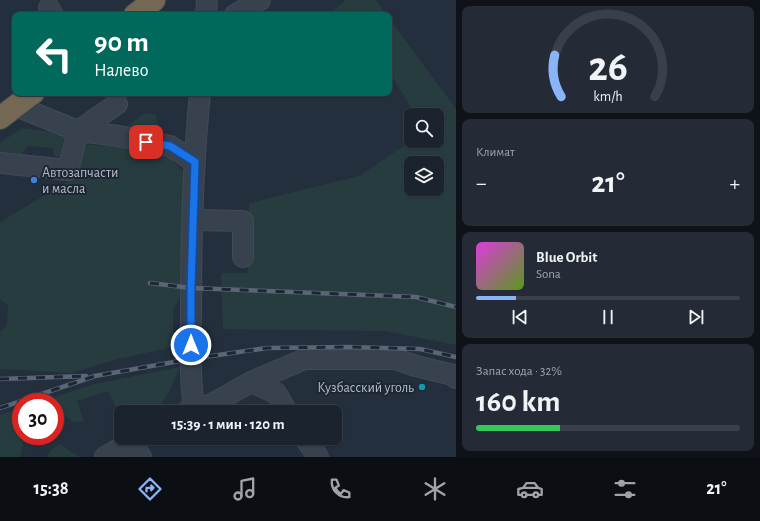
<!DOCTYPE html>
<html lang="ru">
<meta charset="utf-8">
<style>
body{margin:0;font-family:"Alegreya Sans",sans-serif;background:#242b36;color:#f1f3f6;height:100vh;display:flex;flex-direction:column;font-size:15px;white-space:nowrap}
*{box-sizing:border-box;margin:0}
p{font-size:13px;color:#a0a4aa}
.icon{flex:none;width:22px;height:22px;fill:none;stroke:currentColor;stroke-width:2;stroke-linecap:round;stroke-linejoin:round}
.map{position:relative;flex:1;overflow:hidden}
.sheet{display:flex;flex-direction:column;gap:6px;padding:6px;background:#0f1319;width:304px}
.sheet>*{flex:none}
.banner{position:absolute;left:12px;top:12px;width:380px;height:84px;border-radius:8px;box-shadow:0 1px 3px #0004,0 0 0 1px #39404a;background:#00695c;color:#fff;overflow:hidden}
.controls{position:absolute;left:404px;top:108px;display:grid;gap:8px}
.controls a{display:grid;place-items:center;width:40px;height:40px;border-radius:8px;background:#1b232e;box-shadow:0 1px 3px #0004,0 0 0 1px #39404a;font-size:20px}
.speed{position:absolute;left:12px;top:393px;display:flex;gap:8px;font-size:20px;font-weight:700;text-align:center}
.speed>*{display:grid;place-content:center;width:52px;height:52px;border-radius:50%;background:#1b232e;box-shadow:0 1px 3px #0004,0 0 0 1px #39404a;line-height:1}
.speed .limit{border:6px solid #d22;background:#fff;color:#111}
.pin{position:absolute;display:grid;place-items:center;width:34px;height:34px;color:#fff;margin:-17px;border-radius:8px;box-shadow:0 2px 6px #0006}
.me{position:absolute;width:44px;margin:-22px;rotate:0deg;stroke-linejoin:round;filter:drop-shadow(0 0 3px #0008)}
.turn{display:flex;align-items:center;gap:14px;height:84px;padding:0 16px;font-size:18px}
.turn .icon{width:52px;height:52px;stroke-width:2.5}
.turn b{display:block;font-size:28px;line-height:34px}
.big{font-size:30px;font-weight:600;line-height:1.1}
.sheet .widget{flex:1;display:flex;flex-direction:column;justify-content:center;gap:6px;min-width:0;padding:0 14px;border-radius:8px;background:#242b36}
.sheet .dial{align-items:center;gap:0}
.dial svg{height:104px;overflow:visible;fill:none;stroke:#39404a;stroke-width:7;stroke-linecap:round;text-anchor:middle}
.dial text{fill:#f1f3f6;stroke:none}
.song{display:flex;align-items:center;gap:12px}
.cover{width:48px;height:48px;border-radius:6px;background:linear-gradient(135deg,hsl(300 70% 55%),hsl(90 70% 35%))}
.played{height:4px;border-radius:2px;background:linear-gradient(90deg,#8ab4f8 15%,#39404a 15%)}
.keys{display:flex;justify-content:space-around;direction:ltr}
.heat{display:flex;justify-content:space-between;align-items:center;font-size:22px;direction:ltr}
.charge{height:6px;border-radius:3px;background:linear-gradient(90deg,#34c759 32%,#39404a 0)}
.trip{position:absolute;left:114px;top:405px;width:228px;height:40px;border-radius:8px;background:#1b232e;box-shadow:0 1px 3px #0004,0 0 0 1px #39404a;font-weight:600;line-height:40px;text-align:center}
.dock{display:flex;height:64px;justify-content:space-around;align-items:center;background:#0b0e12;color:#a0a4aa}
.dock .icon{width:28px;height:28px}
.dock .current{color:#8ab4f8}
.dock b{font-size:18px;color:#f1f3f6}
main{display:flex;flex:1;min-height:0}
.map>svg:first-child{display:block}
</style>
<main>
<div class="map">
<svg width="456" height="457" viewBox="0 0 456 457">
<rect width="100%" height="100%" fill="#242f3e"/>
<!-- green -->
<g fill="#263c3f" fill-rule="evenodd">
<polygon points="346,0 376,0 387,15 336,15 333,11"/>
<path d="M389,18L456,109V345L385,331L223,329L221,273H248L249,203L359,176L411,141H437V115H416L389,72ZM411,163H437V189H411Z"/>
<polygon points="145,113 155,114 159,126 148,137 125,133 128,125"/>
<polygon points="22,128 61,133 64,138 63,156 55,157 52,148 28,146 20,156 0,153 0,143"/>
<polygon points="78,144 161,150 184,172 181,296 173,310 173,347 118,359 71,373 0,369 0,332 7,325 8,305 0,299 0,222 74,178"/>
<path d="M180,367C174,380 165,408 149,412C141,414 130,412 121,412V417L108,391L77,401L84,421L73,422L64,414L55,417V402H39L94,384Z"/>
<polygon points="21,408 21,436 24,436 24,438 20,457 0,457 0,415"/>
<polygon points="60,444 79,457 47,457 52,449"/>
</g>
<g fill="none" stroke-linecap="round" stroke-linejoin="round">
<!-- minor casing -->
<g stroke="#414a57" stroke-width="22">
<g id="minor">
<polyline points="49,8 53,15"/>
<polyline points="206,15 207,0"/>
<polyline points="235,15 260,0"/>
<polyline points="16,106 78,131 117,104"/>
<polyline points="0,163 68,170 78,131 119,136 170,146 195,162"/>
<polyline points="193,220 243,221 243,257"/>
<polyline points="251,382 276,393 287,412"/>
<path d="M194,408C189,375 191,341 191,308C191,236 193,164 200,93"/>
<polyline points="186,412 194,408 210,405 251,382 305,359 395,359 416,366 453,375 456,378"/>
<polyline points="305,438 318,457"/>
<polyline points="131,442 141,457"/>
<polyline points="105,457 138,438"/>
</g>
</g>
<!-- highway casing -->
<g stroke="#434c59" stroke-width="24">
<g id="highway">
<polyline points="135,15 154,0"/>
<polyline points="0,118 33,93"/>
</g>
</g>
<!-- minor -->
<use href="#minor" stroke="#38414e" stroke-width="20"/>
<!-- highway -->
<use href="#highway" stroke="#746855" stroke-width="22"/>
<!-- rail casing -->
<g stroke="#5a6575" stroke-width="4.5">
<g id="rail">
<polyline points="150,283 191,288 416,297 456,307"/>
<polyline points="0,379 86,376"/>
<polyline points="0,408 95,376 191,359 267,348 348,347 420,349 456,357"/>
</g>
</g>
<!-- rail -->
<use href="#rail" stroke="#1d2633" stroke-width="3" stroke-dasharray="9" stroke-linecap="butt"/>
</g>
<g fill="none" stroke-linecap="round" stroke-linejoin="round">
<!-- route casing -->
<g stroke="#114b97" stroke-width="10">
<polyline id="route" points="146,142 170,146 195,162 191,288 191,345"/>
</g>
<!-- route -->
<use href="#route" stroke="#1a73e8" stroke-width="7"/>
</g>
<!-- markers -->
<circle fill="#3f7fe0" stroke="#1d2633" stroke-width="1.5" cx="34" cy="180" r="4"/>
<circle fill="#0f9aa8" stroke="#1d2633" stroke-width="1.5" cx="422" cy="387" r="4"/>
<g text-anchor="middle" stroke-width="4" stroke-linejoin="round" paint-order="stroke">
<!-- poi labels -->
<g font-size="14" fill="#b4bcc9" stroke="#1d2633" text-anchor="start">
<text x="42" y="177">Автозапчасти<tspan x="42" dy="16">и масла</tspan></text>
<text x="414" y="392" text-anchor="end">Кузбасский уголь</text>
</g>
</g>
</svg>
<div class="controls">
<a><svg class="icon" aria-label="search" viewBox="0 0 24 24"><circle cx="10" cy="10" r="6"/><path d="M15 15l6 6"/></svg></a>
<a><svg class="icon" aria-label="layers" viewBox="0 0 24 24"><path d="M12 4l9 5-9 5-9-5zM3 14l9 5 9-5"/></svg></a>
</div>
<div class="speed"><div class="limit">30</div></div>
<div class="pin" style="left:146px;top:142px;background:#d93025"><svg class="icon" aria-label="arrive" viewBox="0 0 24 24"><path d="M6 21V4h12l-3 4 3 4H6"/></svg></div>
<svg class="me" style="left:191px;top:345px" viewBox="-20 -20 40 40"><circle r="17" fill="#1a73e8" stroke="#fff" stroke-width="3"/><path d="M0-11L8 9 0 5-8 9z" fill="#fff"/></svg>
<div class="trip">15:39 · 1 мин · 120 m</div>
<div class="banner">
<div class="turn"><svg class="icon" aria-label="left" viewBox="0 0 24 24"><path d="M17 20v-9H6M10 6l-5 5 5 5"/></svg><div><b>90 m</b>Налево</div></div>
</div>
</div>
<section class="sheet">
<div class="widget dial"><svg viewBox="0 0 100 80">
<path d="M14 69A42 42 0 1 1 86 69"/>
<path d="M14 69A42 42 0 0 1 9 37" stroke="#8ab4f8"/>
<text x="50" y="56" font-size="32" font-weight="700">26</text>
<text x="50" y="72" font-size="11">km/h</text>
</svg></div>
<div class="widget"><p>Климат</p>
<div class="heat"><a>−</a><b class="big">21°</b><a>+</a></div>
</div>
<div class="widget">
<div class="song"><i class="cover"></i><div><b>Blue Orbit</b><p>Sona</p></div></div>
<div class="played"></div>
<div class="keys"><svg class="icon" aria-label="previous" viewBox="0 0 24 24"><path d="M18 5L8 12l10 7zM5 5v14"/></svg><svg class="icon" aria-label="pause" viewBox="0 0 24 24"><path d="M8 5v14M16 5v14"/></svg><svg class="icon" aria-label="next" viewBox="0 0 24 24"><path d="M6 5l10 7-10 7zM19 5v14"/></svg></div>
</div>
<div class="widget"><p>Запас хода · 32%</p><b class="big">160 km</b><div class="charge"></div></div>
</section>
</main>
<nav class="dock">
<b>15:38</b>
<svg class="icon current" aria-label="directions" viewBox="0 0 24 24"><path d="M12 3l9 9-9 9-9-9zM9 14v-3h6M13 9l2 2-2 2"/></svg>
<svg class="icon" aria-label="music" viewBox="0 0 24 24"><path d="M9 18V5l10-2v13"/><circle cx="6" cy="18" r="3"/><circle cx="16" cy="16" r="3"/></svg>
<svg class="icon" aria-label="phone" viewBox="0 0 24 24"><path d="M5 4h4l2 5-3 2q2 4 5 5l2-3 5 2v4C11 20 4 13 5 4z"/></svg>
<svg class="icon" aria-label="climate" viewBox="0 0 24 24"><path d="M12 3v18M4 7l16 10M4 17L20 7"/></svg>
<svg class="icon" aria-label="car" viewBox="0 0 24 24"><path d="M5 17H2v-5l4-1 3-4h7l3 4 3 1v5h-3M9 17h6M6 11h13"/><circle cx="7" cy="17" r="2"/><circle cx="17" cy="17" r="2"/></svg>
<svg class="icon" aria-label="filters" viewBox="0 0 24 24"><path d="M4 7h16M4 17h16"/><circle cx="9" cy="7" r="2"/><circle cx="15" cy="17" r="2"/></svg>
<b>21°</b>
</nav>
